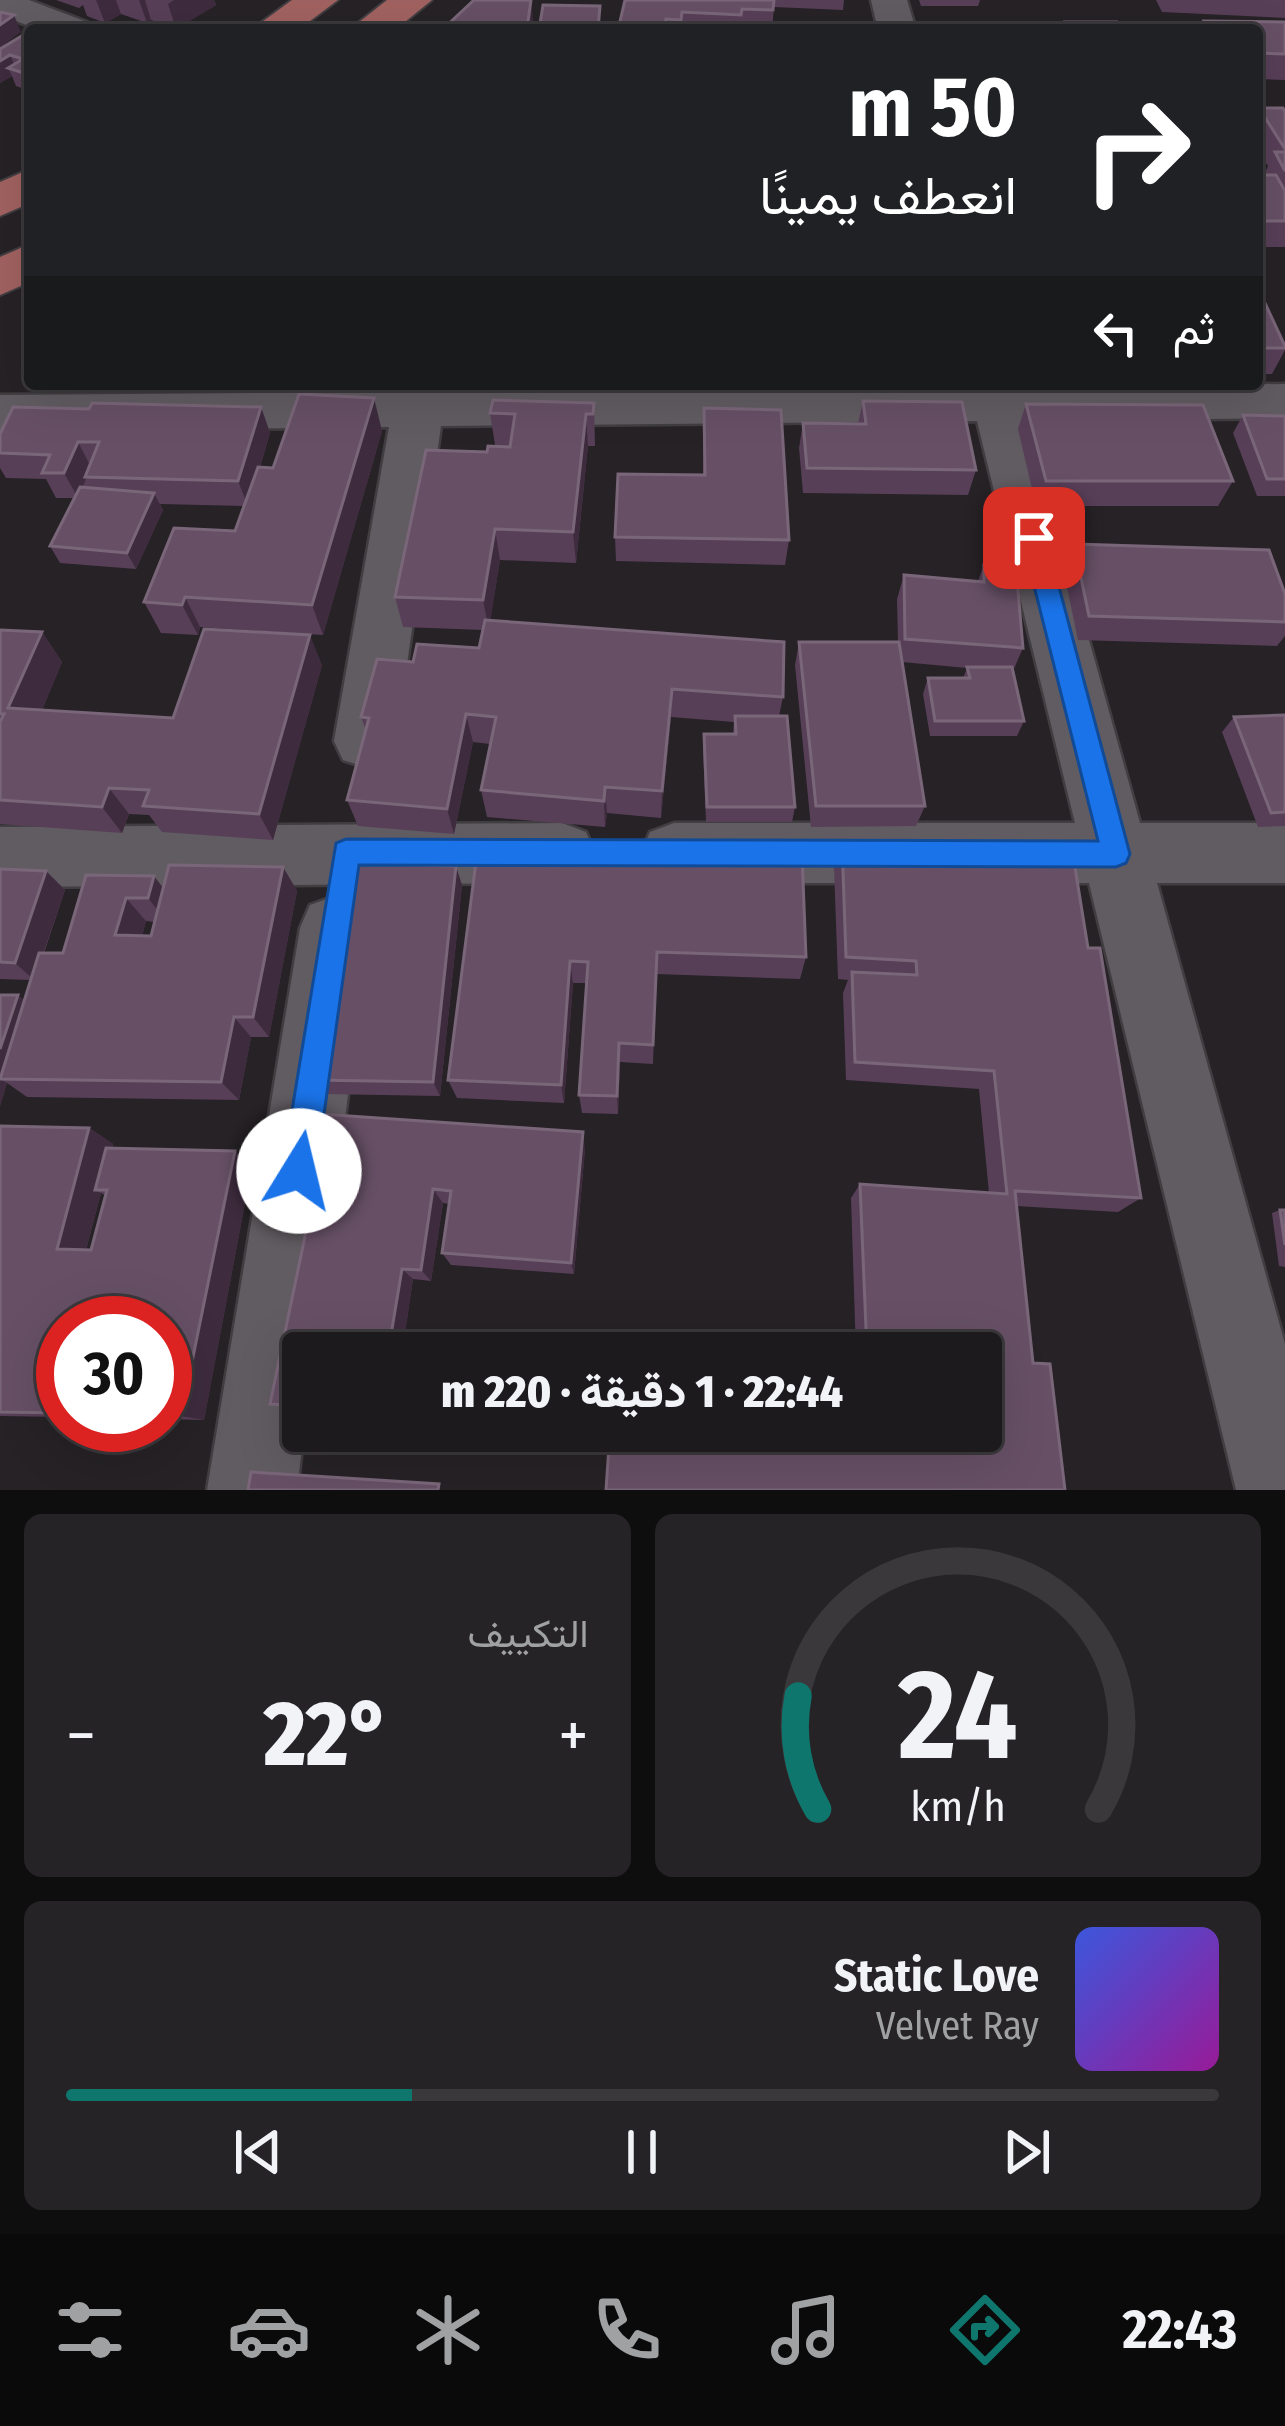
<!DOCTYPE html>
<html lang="ar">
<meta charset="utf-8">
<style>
body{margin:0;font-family:"Fira Sans Condensed",Vazirmatn,sans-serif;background:#252325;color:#f1f3f6;direction:rtl;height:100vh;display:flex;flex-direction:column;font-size:45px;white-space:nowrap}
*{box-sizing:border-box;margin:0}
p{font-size:39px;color:#a0a1a3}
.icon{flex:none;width:66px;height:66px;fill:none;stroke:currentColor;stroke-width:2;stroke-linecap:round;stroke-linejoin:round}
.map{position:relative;height:1490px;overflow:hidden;direction:ltr}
.panel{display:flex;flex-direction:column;gap:24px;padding:24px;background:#0f0e0f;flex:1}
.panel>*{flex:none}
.hud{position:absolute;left:24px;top:24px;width:1239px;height:366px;border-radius:12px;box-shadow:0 12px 48px #0002,0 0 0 3px #3a383b;direction:rtl;background:#202124;color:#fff;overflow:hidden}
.speed{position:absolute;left:36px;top:1296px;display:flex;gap:24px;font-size:60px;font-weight:700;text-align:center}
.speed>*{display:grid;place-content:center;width:156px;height:156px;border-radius:50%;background:#1c1a1c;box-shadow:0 12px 48px #0002,0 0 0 3px #3a383b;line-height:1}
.speed .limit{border:18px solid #d22;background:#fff;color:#111}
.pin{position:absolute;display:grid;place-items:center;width:102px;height:102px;color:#fff;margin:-51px;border-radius:24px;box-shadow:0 6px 18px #0006}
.me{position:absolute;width:132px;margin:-66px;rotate:9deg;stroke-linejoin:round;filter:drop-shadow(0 0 9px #0008)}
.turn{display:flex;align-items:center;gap:42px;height:252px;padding:0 48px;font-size:54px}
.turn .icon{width:156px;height:156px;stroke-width:2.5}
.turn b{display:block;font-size:84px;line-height:102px}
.then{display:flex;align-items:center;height:114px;padding:0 48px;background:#0003;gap:24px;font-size:45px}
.big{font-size:90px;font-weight:800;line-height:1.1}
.panel .widget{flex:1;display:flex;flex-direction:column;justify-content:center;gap:18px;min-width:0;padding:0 42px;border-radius:18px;background:#252325}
.panel .dial{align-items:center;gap:0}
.dial svg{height:312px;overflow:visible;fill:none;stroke:#3a383b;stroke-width:7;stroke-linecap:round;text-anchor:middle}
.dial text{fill:#f1f3f6;stroke:none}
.song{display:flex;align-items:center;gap:36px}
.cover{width:144px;height:144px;border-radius:18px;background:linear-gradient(135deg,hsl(230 70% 55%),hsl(300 70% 35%))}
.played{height:12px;border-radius:6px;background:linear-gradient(90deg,#0f766e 30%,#3a383b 30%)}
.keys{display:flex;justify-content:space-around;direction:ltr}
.heat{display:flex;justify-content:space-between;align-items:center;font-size:66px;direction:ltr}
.panel .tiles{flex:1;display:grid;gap:24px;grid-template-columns:1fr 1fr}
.widget:last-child{grid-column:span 2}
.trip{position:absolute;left:282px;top:1332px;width:720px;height:120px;border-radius:12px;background:#1c1a1c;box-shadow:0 12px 48px #0002,0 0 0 3px #3a383b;font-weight:800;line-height:120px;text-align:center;direction:rtl}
.menu{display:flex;height:192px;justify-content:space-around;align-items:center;background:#0b0a0b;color:#a0a1a3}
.menu .icon{width:84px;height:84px}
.menu .active{color:#0f766e}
.menu b{font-size:54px;color:#f1f3f6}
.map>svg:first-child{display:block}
</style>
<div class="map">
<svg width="1285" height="1490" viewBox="0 0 1285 1490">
<rect width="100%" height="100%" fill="#262226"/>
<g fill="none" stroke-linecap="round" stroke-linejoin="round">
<!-- minor casing -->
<g stroke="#413e41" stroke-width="5">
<g id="minor">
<polygon points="0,0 29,0 87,22 93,30 40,30 0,15"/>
<polygon points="871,0 907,0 916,30 878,30"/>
<polygon points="397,384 447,384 446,391 1285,384 1285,418 1028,421 1140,823 1285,823 1285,883 1157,883 1285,1344 1285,1490 1236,1490 1089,883 674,883 650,874 641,853 650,832 674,823 1075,823 977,421 441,426 396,741 387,760 365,767 343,760 334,741 389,427 0,431 0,395 395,392"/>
<polygon points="562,823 586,832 595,853 586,874 562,883 0,887 0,827"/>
<polygon points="335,896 360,905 370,928 314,1353 303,1353 304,1431 297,1490 207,1490 300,928 310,905"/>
</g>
</g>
<!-- major casing -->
<g stroke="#413e41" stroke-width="4">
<g id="major">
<polygon points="292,0 338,0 298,30 251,30"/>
<polygon points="387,0 432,0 395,30 349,30"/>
<polygon points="30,169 30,203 0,216 0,182"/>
<polygon points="30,244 30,282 0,295 0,257"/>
</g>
</g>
<!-- minor -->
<use href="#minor" fill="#615c61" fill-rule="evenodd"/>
<!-- major -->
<use href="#major" fill="#a16260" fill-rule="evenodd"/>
</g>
<!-- wall -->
<g fill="#583f58" fill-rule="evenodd">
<polygon points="56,0 214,0 216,5 176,29 151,20 147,23 121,14 105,23 87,16 83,5 79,8"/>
<polygon points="625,0 844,0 843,10 774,7 772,30 618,30"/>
<polygon points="919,0 980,0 978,6 921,6"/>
<polygon points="1156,0 1285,0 1285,18 1162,12"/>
<polygon points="1204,21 1285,22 1285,80 1257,79 1257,30 1200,30"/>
<polygon points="30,31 30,91 16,86 12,76 0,83 0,49"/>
<polygon points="1259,108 1285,112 1285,247 1257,247 1257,175 1264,175 1268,166 1257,149 1257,114"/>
<polygon points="1257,286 1285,346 1285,350 1272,374 1257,374"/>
<polygon points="166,384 313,384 166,386"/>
<polygon points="863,401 976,470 968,495 803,493 799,448 803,423 858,424"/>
<polygon points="594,403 595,446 588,446 576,563 500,560 490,621 783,697 779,716 795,807 792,822 706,822 703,749 704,734 733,734 734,722 671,717 661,818 607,813 605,827 487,817 481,790 490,744 473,742 454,834 358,826 347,800 366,731 361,717 413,662 479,648 483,630 403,627 395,597 487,452 510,447 495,445 490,413"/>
<polygon points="1026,404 1233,481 1218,506 1036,506 1018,429"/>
<polygon points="261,407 270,433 260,467 273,468 382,431 323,635 200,627 198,635 161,633 144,602 235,531 244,506 160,504 163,510 136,569 60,563 50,546 74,498 56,498 46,479 6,478 0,468 0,434 89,409"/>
<polygon points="704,408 789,540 785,565 616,561 615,537 703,475"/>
<polygon points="1243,415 1285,416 1285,496 1257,496 1233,433"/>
<polygon points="1074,544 1285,594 1285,636 1277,646 1078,640 1063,568"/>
<polygon points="984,565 1023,648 1013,671 1024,721 1017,736 930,736 923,694 928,678 963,678 967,668 902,662 925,806 916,826 811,827 795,665 799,642 898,642 897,599 904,575 978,581"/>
<polygon points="0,630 42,632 62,662 42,710 173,718 322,665 273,840 162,832 149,815 129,814 122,833 0,824"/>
<polygon points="1285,715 1285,826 1258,827 1222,732 1234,717"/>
<polygon points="842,843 1088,948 1141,1198 1118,1212 1016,1206 981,1431 981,1353 856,1353 851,1198 860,1184 989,1193 979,1089 846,1080 843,993 848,980 838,979 834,868"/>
<polygon points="478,846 806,957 800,979 656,974 653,1064 620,1062 618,1114 582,1113 579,1095 587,983 573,983 564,1103 457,1098 448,1080"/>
<path d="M283,867L297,891L269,1037H251L239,1100L27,1097L7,1083L0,1106V995L24,1000L31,980L0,979V869L46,871L65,890L44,953H63L86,875L154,876L163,888ZM146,921L154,922L151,936H142Z"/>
<polygon points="462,885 440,1096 324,1094 313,1080"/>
<path d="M0,1126L89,1128L113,1144L112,1148L235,1151L252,1166L204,1420L165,1419V1323H63V1417L0,1416ZM101,1193L106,1196L91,1250H86Z"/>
<polygon points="585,1149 574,1274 451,1265 442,1253 449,1204 443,1203 431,1281 413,1279 402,1353 303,1353 303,1410 289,1409 270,1404 308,1225 298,1216"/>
<polygon points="1280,1210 1285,1210 1285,1267 1279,1266 1272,1213"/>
</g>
<!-- shaded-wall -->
<g fill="#3e2c3e">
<polygon points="96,0 116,0 121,14 105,23"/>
<polygon points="139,0 145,0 151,20 147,23"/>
<polygon points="174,0 214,0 216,5 176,29 168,4"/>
<polygon points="531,0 533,20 532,30 527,30"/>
<polygon points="14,15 21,32 0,48 0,25"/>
<polygon points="10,55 17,71 8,68 12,76 0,83 0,61"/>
<polygon points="374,398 382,431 323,635 312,605"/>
<polygon points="261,407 270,433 248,506 238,481"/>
<polygon points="586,414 588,446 576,563 573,532"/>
<polygon points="78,442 91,467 78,498 64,473"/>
<polygon points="154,493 163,510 136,569 127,553"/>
<polygon points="495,529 500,560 489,630 483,600"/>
<polygon points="185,597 200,627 198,635 182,605"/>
<polygon points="42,632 62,662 31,736 8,708"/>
<polygon points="310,635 322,665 273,840 259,814"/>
<polygon points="672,689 671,717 661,818 662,791"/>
<polygon points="466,714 473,742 454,834 447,809"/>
<polygon points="605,787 607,813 605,827 604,801"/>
<polygon points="109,788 129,814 122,833 102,807"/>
<polygon points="456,866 462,885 440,1096 433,1082"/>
<polygon points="283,867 297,891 269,1037 253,1017"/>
<polygon points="46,871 65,890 34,980 15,963"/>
<polygon points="154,876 173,901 167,922 148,898"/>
<polygon points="126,898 146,921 136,958 115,935"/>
<polygon points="570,961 573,983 564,1103 561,1085"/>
<polygon points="18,995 31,1006 0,1079 7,1083 0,1106 0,1049"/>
<polygon points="234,1017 251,1037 239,1100 221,1082"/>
<polygon points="619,1043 620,1062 618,1114 617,1096"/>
<polygon points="89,1128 113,1144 101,1190 95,1190 101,1193 83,1261 57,1249"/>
<polygon points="583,1132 585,1149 574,1274 571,1263"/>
<polygon points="235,1151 252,1166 204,1420 181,1416"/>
<polygon points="433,1189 443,1203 431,1281 421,1270"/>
<polygon points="402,1269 413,1279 402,1353 388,1353"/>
</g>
<!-- building -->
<g fill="#675066" stroke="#7a6679" stroke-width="3">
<polygon points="474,0 531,0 527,29 442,30"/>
<polygon points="625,0 774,0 773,10 742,9 741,15 682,12 681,20 666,19 664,30 618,30"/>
<polygon points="543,5 600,6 598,30 539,30"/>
<polygon points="0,12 14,15 0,25"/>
<polygon points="1204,21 1285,22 1285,54 1257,53 1257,30 1208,30"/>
<polygon points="1065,22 1117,22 1120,30 1027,30 1027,28 1067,29"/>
<polygon points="797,23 868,24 869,30 798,30"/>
<polygon points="30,31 30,75 8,68 23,59 10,55 0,61 0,49"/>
<polygon points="1259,108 1283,108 1285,112 1285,149"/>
<polygon points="1275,152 1285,152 1285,171"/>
<polygon points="1257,175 1276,175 1285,191 1285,221 1257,221"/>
<polygon points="1257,286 1285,346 1285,348 1257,348"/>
<polygon points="299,394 374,398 312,605 185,597 182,605 144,602 174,528 235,531 258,467 273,468"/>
<polygon points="493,400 594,403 593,414 586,414 573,532 495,529 483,600 395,597 426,450 487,452 488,446 510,447 515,414 490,413"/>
<polygon points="863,401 962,402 976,470 807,468 803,423 866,424"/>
<polygon points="92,403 261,407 238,481 85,477 99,442 78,442 64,473 42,473 50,455 0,453 0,434 13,407 89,409"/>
<polygon points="1026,404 1203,405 1233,481 1046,481"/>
<polygon points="704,408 781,410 789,540 615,537 618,474 705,475"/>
<polygon points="1243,415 1285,416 1285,479 1267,479"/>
<polygon points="80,487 154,493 127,553 50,546"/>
<polygon points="1074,544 1269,550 1285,594 1285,622 1089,616"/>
<polygon points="984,565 1016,568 1023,648 905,639 904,575 984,582"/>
<polygon points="485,620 784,642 783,697 672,689 662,791 605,787 604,801 481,790 496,717 466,714 447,809 347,800 369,718 361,717 377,659 413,662 417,644 479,648"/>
<polygon points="204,629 310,635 259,814 143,806 149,790 109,788 102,807 0,800 0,722 4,714 0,714 0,630 42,632 8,708 173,718"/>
<polygon points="799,642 899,642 925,806 816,806"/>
<polygon points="967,667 1012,667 1024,721 935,721 928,678 970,678"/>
<polygon points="1285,715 1285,812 1271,813 1234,717"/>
<polygon points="735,716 787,716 795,807 707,807 704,734 736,734"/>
<polygon points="842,843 1073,855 1088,948 1100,948 1141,1198 1015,1191 1033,1363 1050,1364 1065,1490 606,1490 610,1431 981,1431 981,1353 867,1353 860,1184 1007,1194 994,1071 855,1062 852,972 917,975 916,961 846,957"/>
<polygon points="478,846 802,854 806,957 657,952 653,1045 619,1043 617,1096 579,1095 588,962 570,961 561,1085 448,1080"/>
<polygon points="344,863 456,866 433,1082 313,1080"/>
<polygon points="169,865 283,867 253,1017 234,1017 221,1082 0,1079 39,953 63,953 86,875 154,876 148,898 126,898 115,935 151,936"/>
<polygon points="0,869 46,871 15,963 0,962"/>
<polygon points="0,995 18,995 0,1049"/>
<polygon points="320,1114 583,1132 571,1263 442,1253 451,1191 433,1189 421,1270 402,1269 388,1353 303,1353 303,1406 270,1404 309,1217 298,1216"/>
<polygon points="0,1126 89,1128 57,1249 91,1250 107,1190 95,1190 106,1148 235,1151 181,1416 165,1415 165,1323 63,1323 63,1413 0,1412"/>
<polygon points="1280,1210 1285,1210 1285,1245"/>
<polygon points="251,1472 439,1484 438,1490 248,1490"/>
</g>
<!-- route -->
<polygon fill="#1a73e8" stroke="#114b97" stroke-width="3" points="1034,529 1046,538 1130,854 1126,863 1116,867 359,865 316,1171 311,1183 299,1188 287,1183 282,1171 336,843 346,839 1098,841 1022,538"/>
</svg>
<div class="speed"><div class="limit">30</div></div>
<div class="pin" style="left:1034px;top:538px;background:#d93025"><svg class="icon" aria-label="arrive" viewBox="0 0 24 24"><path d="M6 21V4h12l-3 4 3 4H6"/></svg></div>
<svg class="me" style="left:299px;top:1171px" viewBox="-20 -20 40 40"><circle r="19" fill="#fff"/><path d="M0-13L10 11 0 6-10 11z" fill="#1a73e8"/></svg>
<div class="trip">22:44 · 1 دقيقة · 220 m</div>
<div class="hud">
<div class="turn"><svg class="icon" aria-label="right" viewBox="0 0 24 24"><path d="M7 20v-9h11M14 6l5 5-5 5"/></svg><div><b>50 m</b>انعطف يمينًا</div></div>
<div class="then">ثم<svg class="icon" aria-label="left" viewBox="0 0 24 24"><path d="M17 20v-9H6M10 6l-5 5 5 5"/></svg></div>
</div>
</div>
<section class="panel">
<div class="tiles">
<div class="widget dial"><svg viewBox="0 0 100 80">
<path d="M14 69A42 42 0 1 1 86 69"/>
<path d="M14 69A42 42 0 0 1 9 40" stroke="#0f766e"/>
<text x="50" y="56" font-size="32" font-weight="700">24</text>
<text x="50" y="72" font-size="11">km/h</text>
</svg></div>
<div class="widget"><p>التكييف</p>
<div class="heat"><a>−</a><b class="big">22°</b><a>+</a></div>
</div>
<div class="widget">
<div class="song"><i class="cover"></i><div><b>Static Love</b><p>Velvet Ray</p></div></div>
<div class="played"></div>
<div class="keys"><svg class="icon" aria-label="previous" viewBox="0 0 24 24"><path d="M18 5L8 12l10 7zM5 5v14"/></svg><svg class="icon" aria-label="pause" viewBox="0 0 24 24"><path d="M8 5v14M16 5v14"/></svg><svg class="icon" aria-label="next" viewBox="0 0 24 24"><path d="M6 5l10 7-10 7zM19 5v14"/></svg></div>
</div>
</div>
</section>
<nav class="menu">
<b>22:43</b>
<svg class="icon active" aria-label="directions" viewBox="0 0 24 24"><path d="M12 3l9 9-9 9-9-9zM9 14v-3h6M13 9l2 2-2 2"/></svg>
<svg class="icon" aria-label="music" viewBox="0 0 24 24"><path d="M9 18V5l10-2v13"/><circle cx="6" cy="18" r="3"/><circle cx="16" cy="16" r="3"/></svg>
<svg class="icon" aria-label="phone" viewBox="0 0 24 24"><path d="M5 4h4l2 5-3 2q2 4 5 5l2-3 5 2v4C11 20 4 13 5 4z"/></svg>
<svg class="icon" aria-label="climate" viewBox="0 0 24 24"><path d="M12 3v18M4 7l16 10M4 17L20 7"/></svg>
<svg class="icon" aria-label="car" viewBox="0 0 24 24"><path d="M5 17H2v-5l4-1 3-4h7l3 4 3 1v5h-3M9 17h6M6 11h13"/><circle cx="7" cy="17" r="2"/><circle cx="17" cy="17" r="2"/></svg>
<svg class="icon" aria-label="filters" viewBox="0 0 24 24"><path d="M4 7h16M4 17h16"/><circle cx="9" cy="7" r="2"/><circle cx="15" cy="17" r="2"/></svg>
</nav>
